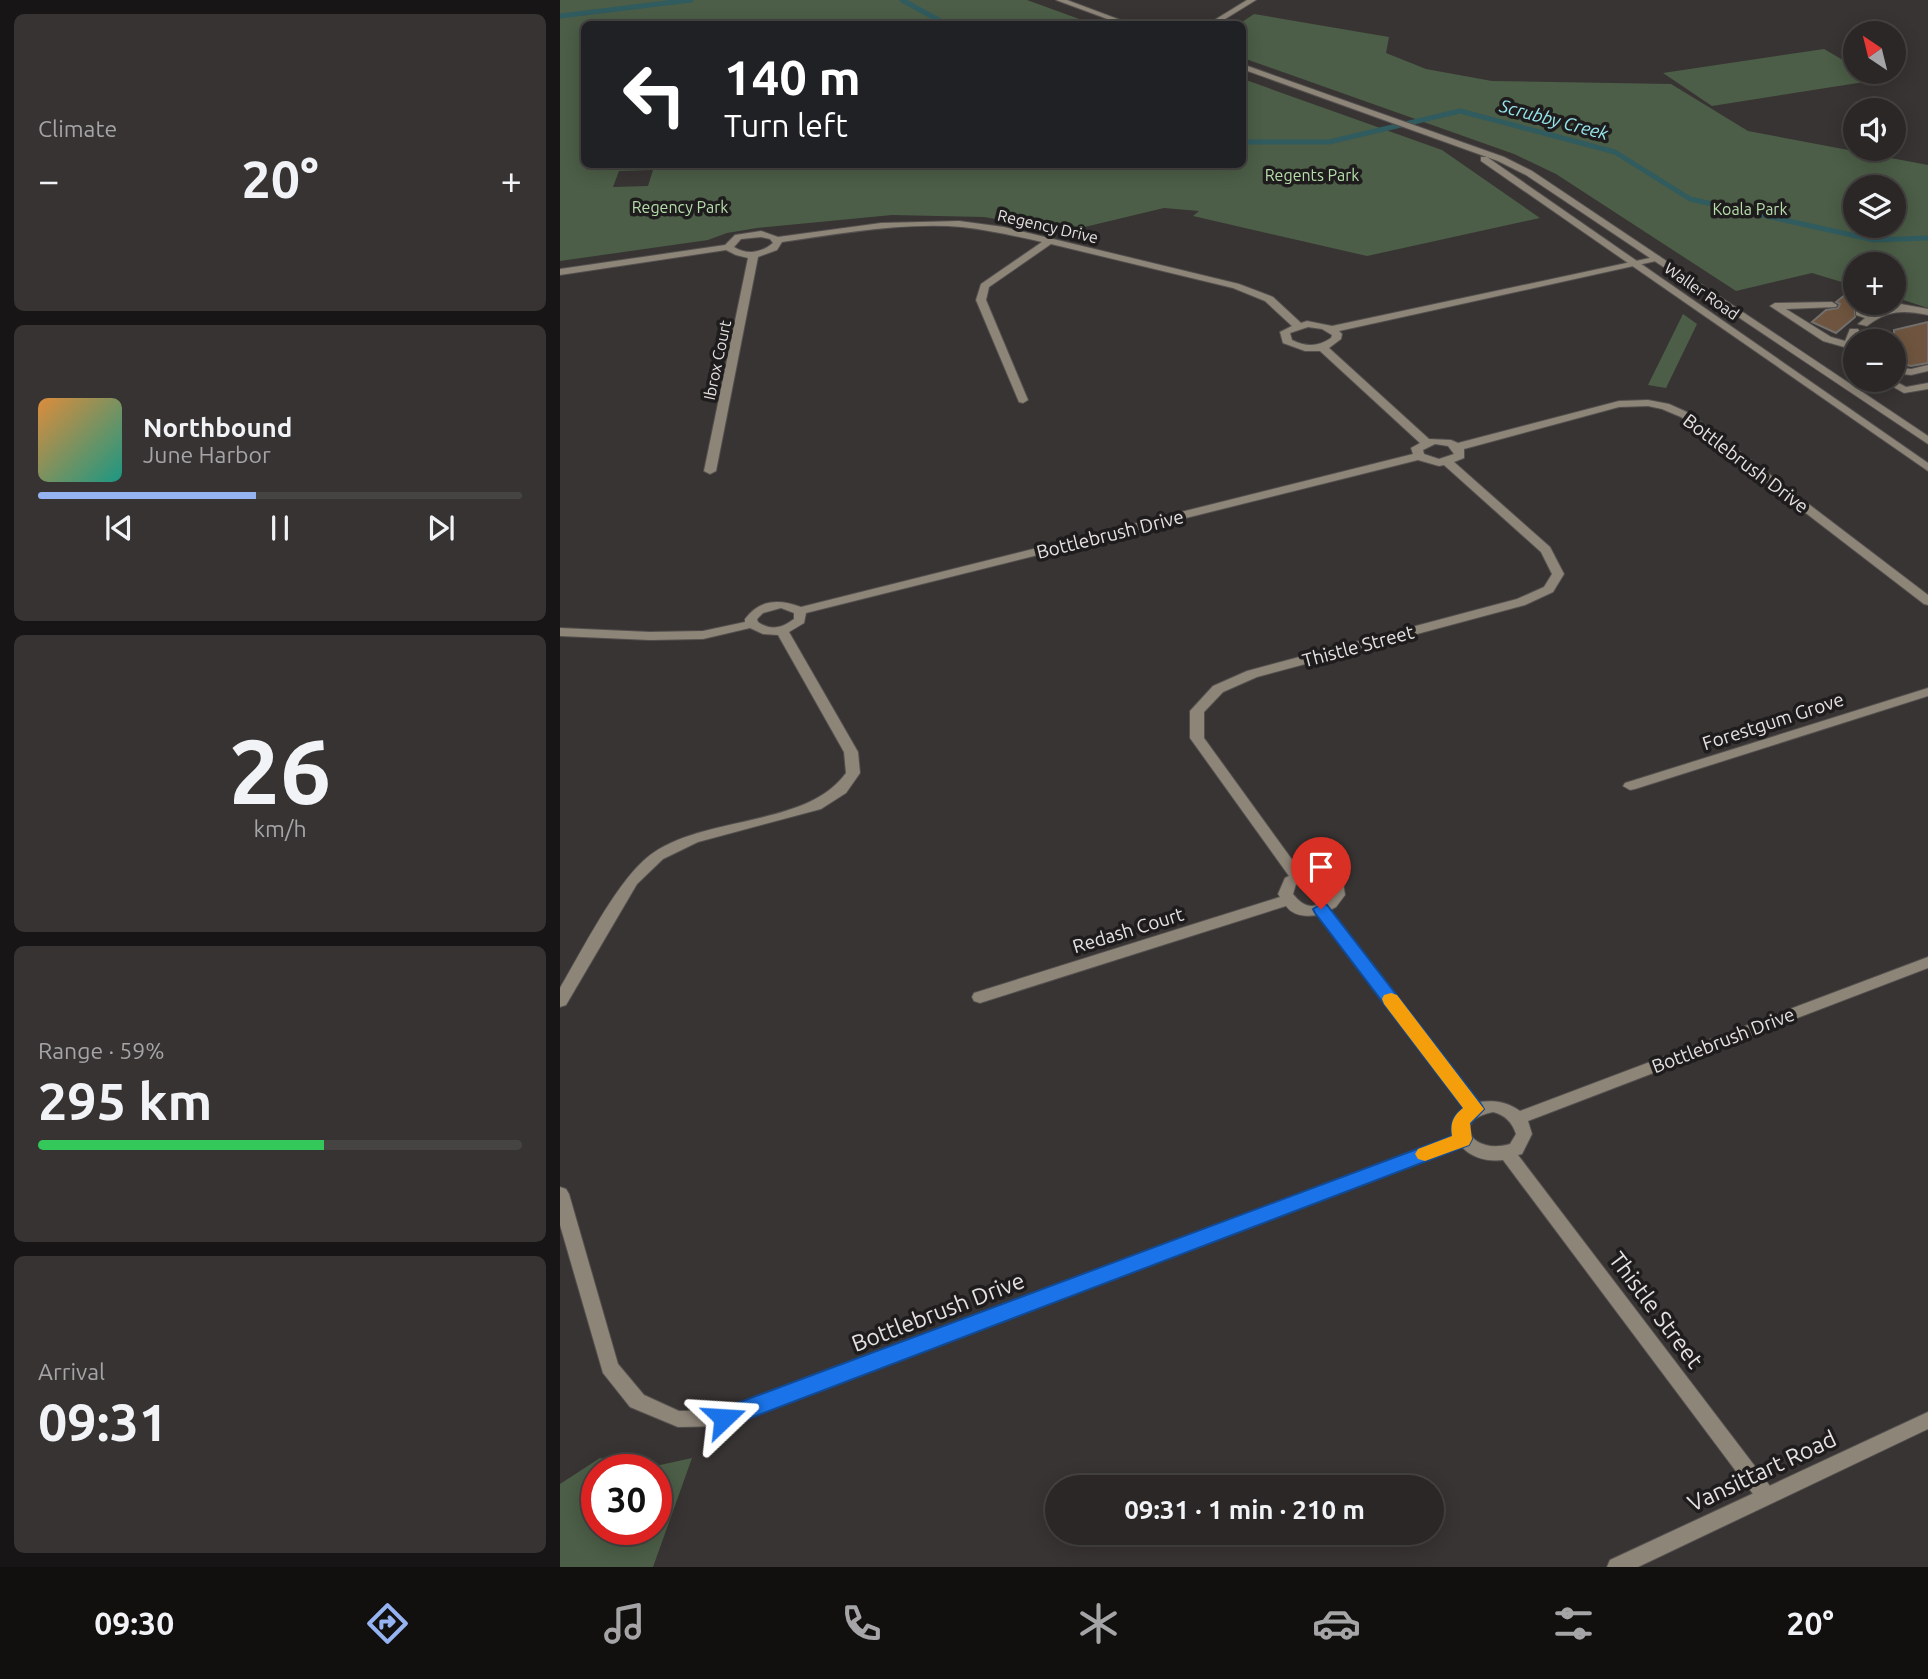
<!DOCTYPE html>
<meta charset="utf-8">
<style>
body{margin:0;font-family:Ubuntu,sans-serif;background:#363332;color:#f1f3f6;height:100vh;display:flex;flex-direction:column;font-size:26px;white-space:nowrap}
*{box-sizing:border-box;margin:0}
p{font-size:23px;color:#a5a5a7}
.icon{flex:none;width:38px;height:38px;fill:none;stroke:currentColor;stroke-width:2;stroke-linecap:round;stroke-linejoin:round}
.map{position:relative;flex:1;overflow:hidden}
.details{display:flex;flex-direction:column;gap:14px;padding:14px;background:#171515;width:560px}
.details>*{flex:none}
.guide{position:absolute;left:21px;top:21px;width:665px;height:147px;border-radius:10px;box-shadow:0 4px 18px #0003,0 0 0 2px #464443;background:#202124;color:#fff;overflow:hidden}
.needle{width:46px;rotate:325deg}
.controls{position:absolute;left:1283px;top:21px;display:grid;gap:14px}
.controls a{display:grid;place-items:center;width:63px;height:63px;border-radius:50%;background:#2a2726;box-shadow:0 4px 18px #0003,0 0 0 2px #464443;font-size:35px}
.speed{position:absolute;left:21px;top:1454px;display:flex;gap:14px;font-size:35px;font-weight:700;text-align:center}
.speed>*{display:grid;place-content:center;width:91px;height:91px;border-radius:50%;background:#2a2726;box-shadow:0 4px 18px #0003,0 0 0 2px #464443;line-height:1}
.speed .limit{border:10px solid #d22;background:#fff;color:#111}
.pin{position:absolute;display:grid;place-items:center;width:60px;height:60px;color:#fff;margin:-72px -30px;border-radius:50% 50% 50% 0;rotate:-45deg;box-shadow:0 0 7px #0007}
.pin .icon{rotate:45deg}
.me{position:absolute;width:77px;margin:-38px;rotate:70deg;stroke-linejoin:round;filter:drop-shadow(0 0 5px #0008)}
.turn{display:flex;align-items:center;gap:24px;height:147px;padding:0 28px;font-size:32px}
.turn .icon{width:91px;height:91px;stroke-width:2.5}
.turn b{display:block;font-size:49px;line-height:60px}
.big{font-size:52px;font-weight:600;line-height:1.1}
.details .widget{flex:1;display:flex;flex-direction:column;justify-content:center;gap:10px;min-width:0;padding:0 24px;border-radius:10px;background:#363332}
.details .dial{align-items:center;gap:0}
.dial b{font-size:91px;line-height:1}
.song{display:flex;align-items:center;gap:21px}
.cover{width:84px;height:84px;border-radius:10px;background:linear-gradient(135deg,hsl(30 70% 55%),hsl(170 70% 35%))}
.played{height:7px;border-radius:4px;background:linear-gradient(90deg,#95b2f1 45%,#464443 45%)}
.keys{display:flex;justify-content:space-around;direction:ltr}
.heat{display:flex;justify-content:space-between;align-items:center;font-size:38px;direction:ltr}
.charge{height:10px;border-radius:5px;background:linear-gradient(90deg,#34c759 59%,#464443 0)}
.trip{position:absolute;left:485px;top:1475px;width:399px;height:70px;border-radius:35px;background:#2a2726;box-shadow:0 4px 18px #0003,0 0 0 2px #464443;font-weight:600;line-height:70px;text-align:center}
.dock{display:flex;height:112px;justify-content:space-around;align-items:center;background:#11100f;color:#a5a5a7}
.dock .icon{width:49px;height:49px}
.dock .current{color:#95b2f1}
.dock b{font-size:32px;color:#f1f3f6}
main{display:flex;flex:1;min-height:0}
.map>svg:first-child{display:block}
</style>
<main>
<section class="details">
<div class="widget"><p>Climate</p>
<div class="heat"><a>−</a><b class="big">20°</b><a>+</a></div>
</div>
<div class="widget">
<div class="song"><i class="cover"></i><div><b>Northbound</b><p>June Harbor</p></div></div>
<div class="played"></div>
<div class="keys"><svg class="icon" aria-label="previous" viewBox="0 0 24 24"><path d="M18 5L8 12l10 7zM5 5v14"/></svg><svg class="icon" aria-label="pause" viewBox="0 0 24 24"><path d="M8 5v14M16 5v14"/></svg><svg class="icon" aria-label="next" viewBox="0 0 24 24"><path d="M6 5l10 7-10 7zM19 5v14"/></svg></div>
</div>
<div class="widget dial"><b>26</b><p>km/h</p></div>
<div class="widget"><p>Range · 59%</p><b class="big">295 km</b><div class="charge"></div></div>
<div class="widget"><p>Arrival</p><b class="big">09:31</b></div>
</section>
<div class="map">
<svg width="1368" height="1567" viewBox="0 0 1368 1567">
<rect width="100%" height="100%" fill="#383433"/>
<!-- green -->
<g fill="#4c5e47" fill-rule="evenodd">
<path d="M0,0H467L533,24H24V164H682L683,79L882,150L980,218L807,256L633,216L639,211L604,208L508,231L424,217L332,215L197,228L167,233L148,240L0,261ZM93,170L88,186L53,187L59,171Z"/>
<path d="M694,14L829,37L826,53L866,69L932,81L1111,84L1188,131L1368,165V308L1334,297V264H1295V286L1252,273L1176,291L996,174L954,154L683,58L682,24H679ZM1295,187H1334V226H1295Z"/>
<polygon points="1264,49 1295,67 1295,72 1303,72 1317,80 1152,106 1103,73"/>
<polygon points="1123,314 1137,324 1106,388 1088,385"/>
<path d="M40,1458L91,1467L132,1458L93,1567H0V1484ZM96,1470V1530H37V1470Z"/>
</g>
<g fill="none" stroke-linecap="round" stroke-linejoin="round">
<!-- stream -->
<g stroke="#305b5f" stroke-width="5">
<polyline points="342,0 386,24"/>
<polyline points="0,16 131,0"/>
<polyline points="682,142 769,142 900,111 1055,152 1130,199 1314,240 1368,238"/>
</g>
</g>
<!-- building -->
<g fill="#6f553f" stroke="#726f6c" stroke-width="2">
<polygon points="1295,287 1295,317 1276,333 1252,322 1266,310 1278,308 1280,304 1276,302"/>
<polygon points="1368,322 1368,363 1351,366 1334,362 1334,330"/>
</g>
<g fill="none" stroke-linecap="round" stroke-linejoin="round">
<!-- service casing -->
<g stroke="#54504f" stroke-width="2">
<g id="service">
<polygon points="1272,302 1277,305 1276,307 1226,309 1271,337 1285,341 1290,329 1298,329 1299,331 1293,345 1295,355 1284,347 1263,341 1210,306 1215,303"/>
<path d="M1341,304L1368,309V315C1343,310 1328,310 1307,326L1298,324L1305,318L1296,315V311L1312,314Z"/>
<polygon points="1368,365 1368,371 1351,375 1334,373 1334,367 1351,369"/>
<polygon points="1321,380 1333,380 1346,387 1368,383 1368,389 1344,393"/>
</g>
</g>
<!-- minor casing -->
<g stroke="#54504f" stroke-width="2">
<g id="minor">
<polygon points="687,0 696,0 657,24 648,24"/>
<path d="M399,221L444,227L679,284L713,297L741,323L747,321L772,326L1099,256L1101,258L1096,261L779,331L782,334L781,339L769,348L869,439L891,440L898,443L1059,401L1088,400L1109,404L1129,413L1368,595V605L1364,604L1121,417L1102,409L1088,406L1059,407L904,449V458L894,462L990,547L1004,574L993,592L965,605L697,677L663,692L644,712V738L741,872C755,868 771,873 783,882L785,895L776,907L770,910L918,1102C934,1100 946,1101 960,1111L1368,957V968L968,1121L972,1134L962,1154L958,1155L1213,1490L1216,1496L1213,1502L1206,1505L1199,1502L943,1160C928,1162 912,1158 902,1147L164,1426L118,1427L70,1407L43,1373L0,1225V1187L6,1189L9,1194L58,1364L84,1395L119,1411L164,1410L894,1136C891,1125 894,1116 904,1108L758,915C746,917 733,916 726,906L420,1003L414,1001L412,997L414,993L720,897L718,894L725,878L729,876L630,738V711L653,686L687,671L957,599L984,587L992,574L981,552L884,465L879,466L858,460L246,613L244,623L229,632L298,752L300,773L286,793L261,809L138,842L103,859L77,884L6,1005L0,1007V988C22,951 59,876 93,853C148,815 247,827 286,773L284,752L218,635L203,634L190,628L143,639L90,640L0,636V628L90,632L143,631L185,622V619C200,599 219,599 241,607L853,454L851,448L860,443L760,351H745L723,343L720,332L732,326L705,301L673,288L491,244L429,287L426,300L468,400L463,403L459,402L416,300L421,284L482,242C455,236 429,230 402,227C344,222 279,234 222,242L217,250L198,257L156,471L150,474L144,471L188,258L176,255L166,250L0,275V269L165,245L175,235L201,231L218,237L321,223ZM201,237L210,239L213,243C201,253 187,255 174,247L181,239ZM748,327L762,329L772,335L771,338C758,347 746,347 732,340L730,333ZM875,444L888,446L894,454L879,459L864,454L863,450ZM221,608L234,613V619C222,628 211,631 198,622L197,619L203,613ZM749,880L764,883L770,887V894C757,911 745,909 733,894L736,884ZM933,1112C945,1115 952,1122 956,1134L950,1144C914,1155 888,1121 933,1112Z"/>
<polygon points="1368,688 1368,696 1075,789 1070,790 1063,786 1065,783"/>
</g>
</g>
<!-- tertiary casing -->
<g stroke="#54504f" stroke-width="2">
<g id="tertiary">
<polygon points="496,0 507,0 571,24 561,24"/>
<polygon points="682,64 944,157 972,171 1368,436 1368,444 966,175 938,161 682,69"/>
<polygon points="921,157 927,157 1368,463 1368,471 921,161"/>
<polygon points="1368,1412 1368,1429 1078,1567 1047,1567 1050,1560"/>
</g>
</g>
<!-- service -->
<use href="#service" fill="#8d8578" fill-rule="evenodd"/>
<!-- minor -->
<use href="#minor" fill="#8d8578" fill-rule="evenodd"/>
<!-- tertiary -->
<use href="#tertiary" fill="#8d8578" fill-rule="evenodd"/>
</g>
<!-- route -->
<path fill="#1a73e8" stroke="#114b97" stroke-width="2" d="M761,904L767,905L921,1104L924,1109L909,1125L912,1139L909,1145L172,1425L164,1428L156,1425L153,1418L156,1411L892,1136C890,1123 893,1116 903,1108L755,913L753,909Z"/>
<!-- slow -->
<path fill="#f59e0b" d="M831,993L837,995L924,1109L910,1123L912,1139L909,1145L865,1161L858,1159L855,1154L858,1149L892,1136C890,1123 893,1116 903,1108L824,1004L822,999L824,995Z"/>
<g text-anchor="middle" stroke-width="7" stroke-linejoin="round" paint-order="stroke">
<!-- far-park labels -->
<g font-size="16" fill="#b7deac" stroke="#1e1c1c">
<text x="752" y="181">Regents Park</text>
<text x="120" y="213">Regency Park</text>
<text x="1190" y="215">Koala Park</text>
</g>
<!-- far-street labels -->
<g font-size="16" fill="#e5e2e1" stroke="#1e1c1c">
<text transform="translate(488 226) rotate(13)" y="6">Regency Drive</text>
<text transform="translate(1142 291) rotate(35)" y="6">Waller Road</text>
<text transform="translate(157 360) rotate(-78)" y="6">Ibrox Court</text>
</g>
<!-- far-water labels -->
<g font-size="18" font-style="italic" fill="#95e5ed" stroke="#1e1c1c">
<text transform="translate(994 120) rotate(15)" y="6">Scrubby Creek</text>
</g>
<!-- street labels -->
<g font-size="19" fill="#e5e2e1" stroke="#1e1c1c">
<text transform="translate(1186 463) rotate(37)" y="7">Bottlebrush Drive</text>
<text transform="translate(550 534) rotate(-14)" y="7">Bottlebrush Drive</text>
<text transform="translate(798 646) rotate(-15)" y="7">Thistle Street</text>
<text transform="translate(1213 721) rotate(-18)" y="7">Forestgum Grove</text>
<text transform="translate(568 930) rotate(-17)" y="7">Redash Court</text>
<text transform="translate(1163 1040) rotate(-21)" y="7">Bottlebrush Drive</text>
</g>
<!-- near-street labels -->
<g font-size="23" fill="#e5e2e1" stroke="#1e1c1c">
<text transform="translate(1096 1310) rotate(53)" y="8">Thistle Street</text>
<text transform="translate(378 1312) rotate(-21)" y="8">Bottlebrush Drive</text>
<text transform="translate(1202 1471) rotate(-25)" y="8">Vansittart Road</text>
</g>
</g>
</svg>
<div class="controls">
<a><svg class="needle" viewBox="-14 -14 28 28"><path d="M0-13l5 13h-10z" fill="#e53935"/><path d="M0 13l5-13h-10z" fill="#a5a5a7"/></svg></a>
<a><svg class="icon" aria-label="sound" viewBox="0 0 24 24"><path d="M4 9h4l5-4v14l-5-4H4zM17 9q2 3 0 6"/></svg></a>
<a><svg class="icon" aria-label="layers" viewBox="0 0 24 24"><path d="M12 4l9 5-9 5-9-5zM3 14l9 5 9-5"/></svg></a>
<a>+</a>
<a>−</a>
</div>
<div class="speed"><div class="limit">30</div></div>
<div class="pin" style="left:761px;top:909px;background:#d93025"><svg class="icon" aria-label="arrive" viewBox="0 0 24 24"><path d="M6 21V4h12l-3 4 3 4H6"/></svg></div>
<svg class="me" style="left:164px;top:1418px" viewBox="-20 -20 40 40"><path d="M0-17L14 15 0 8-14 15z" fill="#1a73e8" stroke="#fff" stroke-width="4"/></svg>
<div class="trip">09:31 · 1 min · 210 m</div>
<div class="guide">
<div class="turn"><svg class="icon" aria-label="left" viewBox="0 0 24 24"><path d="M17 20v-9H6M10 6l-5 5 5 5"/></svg><div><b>140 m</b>Turn left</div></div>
</div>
</div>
</main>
<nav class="dock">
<b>09:30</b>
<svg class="icon current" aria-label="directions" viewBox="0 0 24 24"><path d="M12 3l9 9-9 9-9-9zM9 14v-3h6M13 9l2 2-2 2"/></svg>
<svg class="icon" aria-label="music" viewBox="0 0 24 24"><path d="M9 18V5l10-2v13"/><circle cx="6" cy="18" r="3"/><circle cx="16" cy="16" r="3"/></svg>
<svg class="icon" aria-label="phone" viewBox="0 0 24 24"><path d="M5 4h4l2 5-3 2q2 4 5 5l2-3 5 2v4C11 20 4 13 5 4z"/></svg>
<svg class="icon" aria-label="climate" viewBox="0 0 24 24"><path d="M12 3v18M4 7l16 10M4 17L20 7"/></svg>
<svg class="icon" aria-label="car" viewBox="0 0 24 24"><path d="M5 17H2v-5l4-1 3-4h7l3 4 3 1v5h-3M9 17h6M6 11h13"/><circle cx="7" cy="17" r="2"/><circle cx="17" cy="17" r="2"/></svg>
<svg class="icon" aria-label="filters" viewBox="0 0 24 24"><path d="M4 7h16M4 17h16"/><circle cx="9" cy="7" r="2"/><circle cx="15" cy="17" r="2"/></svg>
<b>20°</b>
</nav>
